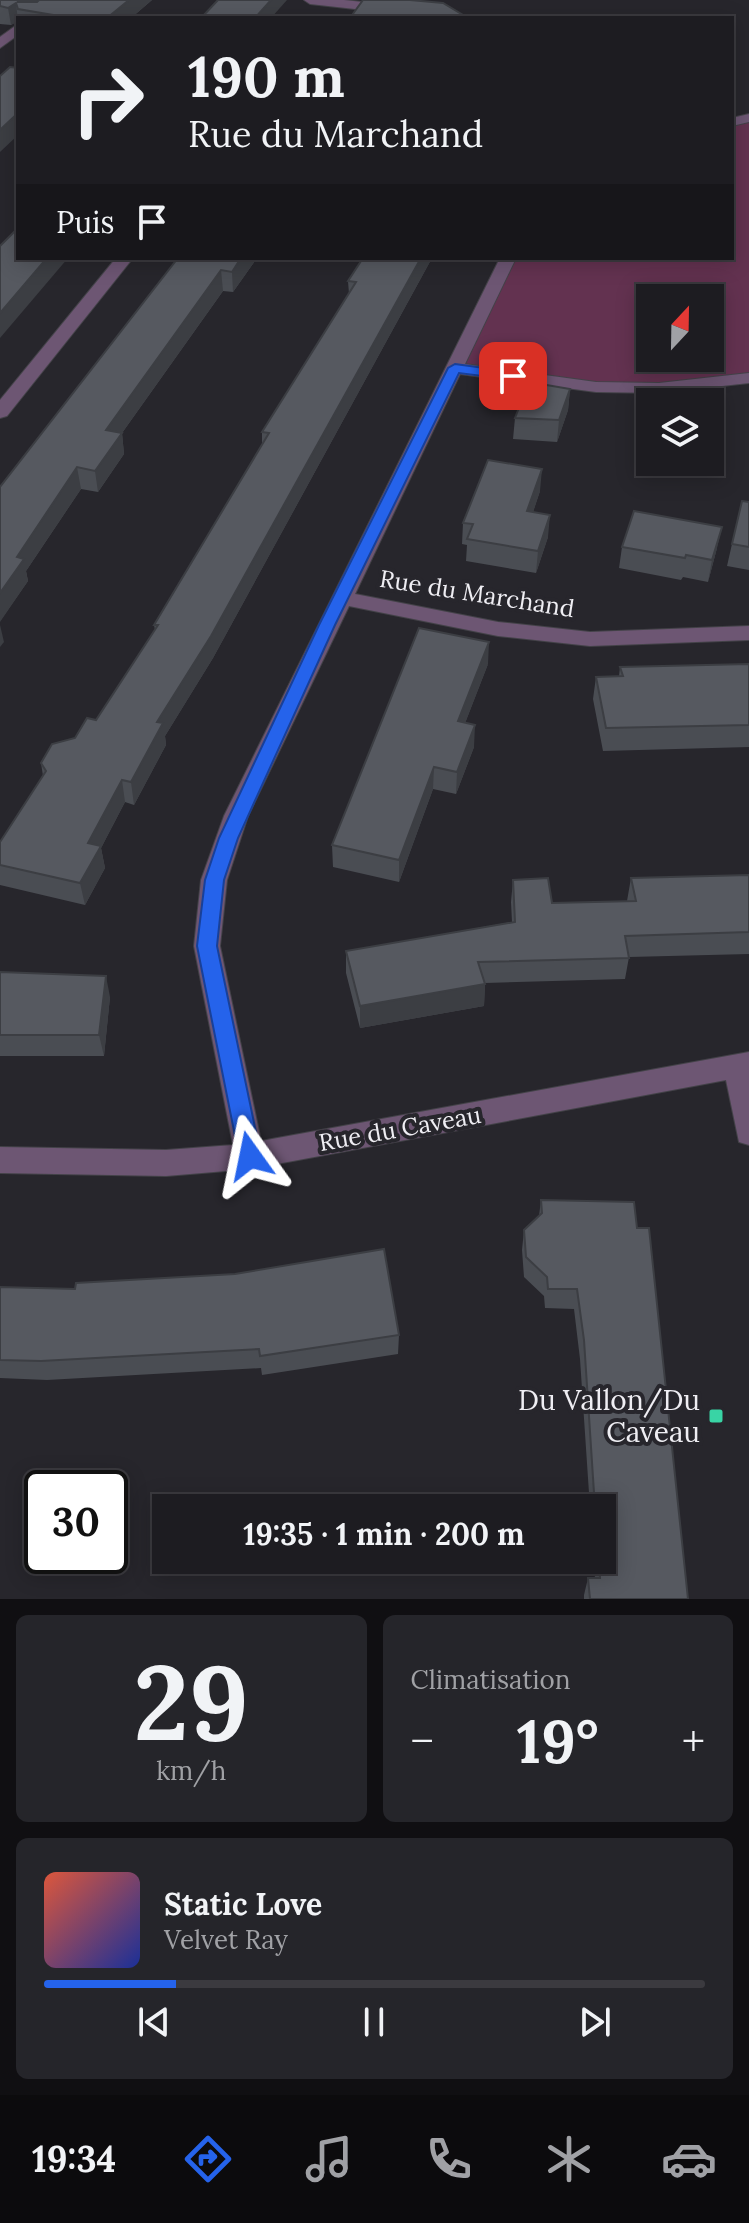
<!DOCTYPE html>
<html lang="fr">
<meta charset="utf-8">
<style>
body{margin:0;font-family:Lora,serif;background:#25252a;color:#f1f3f6;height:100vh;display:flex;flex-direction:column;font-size:30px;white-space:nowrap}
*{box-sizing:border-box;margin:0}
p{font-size:26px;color:#a0a1a5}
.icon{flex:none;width:44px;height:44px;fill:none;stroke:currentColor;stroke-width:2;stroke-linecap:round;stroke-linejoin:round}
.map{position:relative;height:1599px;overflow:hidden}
.drawer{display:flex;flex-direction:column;gap:16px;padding:16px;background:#100f12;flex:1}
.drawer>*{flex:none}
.top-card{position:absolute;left:16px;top:16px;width:718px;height:244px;border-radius:0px;box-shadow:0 4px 20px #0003,0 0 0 2px #3b3a3f;background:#1d1c21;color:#f1f3f6;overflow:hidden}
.needle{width:52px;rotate:22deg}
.tools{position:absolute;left:636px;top:284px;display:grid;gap:16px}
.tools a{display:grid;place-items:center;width:88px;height:88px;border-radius:0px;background:#1d1c21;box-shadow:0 4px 20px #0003,0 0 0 2px #3b3a3f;font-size:40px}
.speed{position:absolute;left:24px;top:1470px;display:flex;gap:16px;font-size:40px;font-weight:700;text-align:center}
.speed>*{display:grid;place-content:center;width:104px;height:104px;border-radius:50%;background:#1d1c21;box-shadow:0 4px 20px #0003,0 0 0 2px #3b3a3f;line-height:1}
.speed .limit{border:4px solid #111;border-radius:12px;background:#fff;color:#111}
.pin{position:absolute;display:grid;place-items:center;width:68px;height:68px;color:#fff;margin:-34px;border-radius:16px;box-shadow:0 4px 12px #0006}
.me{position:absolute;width:88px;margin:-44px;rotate:348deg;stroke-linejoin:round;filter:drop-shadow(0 0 6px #0008)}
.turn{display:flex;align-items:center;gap:28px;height:168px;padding:0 40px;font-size:36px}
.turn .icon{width:104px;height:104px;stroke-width:2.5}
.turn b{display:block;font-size:56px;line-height:68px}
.then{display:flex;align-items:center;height:76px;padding:0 40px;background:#0003;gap:16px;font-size:30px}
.big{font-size:60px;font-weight:800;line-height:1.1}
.drawer .widget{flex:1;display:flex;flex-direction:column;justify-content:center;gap:12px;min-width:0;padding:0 28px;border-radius:12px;background:#25252a}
.drawer .dial{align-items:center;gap:0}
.dial b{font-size:104px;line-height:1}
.song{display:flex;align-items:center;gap:24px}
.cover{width:96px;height:96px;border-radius:12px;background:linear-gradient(135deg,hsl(10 70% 55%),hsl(230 70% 35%))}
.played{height:8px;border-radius:4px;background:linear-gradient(90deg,#2563eb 20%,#3b3a3f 20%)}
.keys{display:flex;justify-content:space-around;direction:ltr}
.heat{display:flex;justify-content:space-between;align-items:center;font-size:44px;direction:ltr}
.drawer .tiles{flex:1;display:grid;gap:16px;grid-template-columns:1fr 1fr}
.widget:last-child{grid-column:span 2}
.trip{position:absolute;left:152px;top:1494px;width:464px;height:80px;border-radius:0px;background:#1d1c21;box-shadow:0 4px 20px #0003,0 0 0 2px #3b3a3f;font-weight:800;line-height:80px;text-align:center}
.dock{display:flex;height:128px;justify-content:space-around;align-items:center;background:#0c0b0d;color:#a0a1a5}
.dock .icon{width:56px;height:56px}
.dock .current{color:#2563eb}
.dock b{font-size:36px;color:#f1f3f6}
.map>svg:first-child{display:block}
</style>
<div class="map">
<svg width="749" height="1599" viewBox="0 0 749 1599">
<rect width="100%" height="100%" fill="#27262c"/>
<!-- green -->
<path fill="#633250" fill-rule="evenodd" d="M749,118V378L659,388L455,368L508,258H732V122ZM650,298H710V358H650Z"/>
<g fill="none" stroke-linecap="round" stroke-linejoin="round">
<!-- street casing -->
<g stroke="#434248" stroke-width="2">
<g id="street">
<polygon points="304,0 344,0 391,5 397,9 391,13 310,4"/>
<polygon points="18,24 18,35 0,48 0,37"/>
<polygon points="749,114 749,122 732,126 732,118"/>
<polygon points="116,258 133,258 7,416 0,418 0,400"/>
<polygon points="500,258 516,258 465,364 596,382 659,383 749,373 749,383 659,393 596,392 460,374 355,594 498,622 590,632 749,626 749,640 590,646 498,636 349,606 248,816 227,880 220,946 261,1141 749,1052 749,1145 739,1142 726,1080 250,1169 166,1176 0,1173 0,1147 166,1150 233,1145 194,946 201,880 224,816"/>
</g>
</g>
<!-- street -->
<use href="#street" fill="#6d5673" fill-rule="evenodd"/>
</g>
<!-- wall -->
<g fill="#4a4d53">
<polygon points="0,0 38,0 35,2 39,0 152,0 131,18 18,18 18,21 11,25 0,24"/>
<polygon points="178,258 257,258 233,292 223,291 122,433 124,454 98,492 81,489 26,571 28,581 0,621"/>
<polygon points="432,258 213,658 165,736 166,745 134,805 125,802 101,848 105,868 85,905 0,885 0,842 43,776 41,763 75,738 96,720 155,630 154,625 262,444 262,432 349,294 348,281"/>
<polygon points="570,389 568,410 557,442 513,439 515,418"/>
<polygon points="540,491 533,512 548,537 536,573 466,561 467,545 462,544 463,523"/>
<polygon points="749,502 749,570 727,566 732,544"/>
<polygon points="622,547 717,548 708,582 683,577 681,580 619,568"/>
<polygon points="488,664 465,723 474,747 456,794 433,789 399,882 333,867 332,845"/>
<polygon points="749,664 749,747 603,751 593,699 596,677 619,676 620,667"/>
<polygon points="749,875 749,954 629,957 625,979 485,983 484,1006 360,1028 346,973 346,951 512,922 511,902 513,880 552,903 627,901 631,878"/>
<polygon points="0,972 110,997 104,1056 0,1056"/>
<polygon points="541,1200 637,1228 688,1599 584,1599 584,1595 588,1578 595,1578 593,1560 602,1560 602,1508 590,1508 580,1359 574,1309 545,1308 544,1296 524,1277 522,1250 524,1230 539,1216"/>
<polygon points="0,1287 399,1335 398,1354 262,1375 261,1368 47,1380 0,1378"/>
</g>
<!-- shaded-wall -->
<g fill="#3c3e43">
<polygon points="18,0 38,0 26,11 19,9"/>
<polygon points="129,0 152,0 131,18 107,18"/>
<polygon points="271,0 287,0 271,18 255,18"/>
<polygon points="16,3 18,21 11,25 8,8"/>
<polygon points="18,113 18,135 0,152 0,130"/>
<polygon points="47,258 68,258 0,338 0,313"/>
<polygon points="241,258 257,258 233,292 232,272"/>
<polygon points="421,258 432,258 213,658 165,736 166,745 134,805 131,782 157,722"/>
<polygon points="221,270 223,291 122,433 124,454 98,492 95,471 106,430"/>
<polygon points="570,389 568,410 557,442 559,420"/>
<polygon points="77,467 81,489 26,571 28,581 0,622 0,593 17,557"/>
<polygon points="542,469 540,491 526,533 527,511"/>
<polygon points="550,515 548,537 536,573 538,551"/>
<polygon points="722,527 717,548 708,582 712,560"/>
<polygon points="0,625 4,642 0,647"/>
<polygon points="489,642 488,664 457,744 458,721"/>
<polygon points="475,725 474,747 456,794 457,772"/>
<polygon points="434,767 433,789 399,882 399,860"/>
<polygon points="122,780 125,802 101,848 105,868 85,905 80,883 88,843"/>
<polygon points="106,976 110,997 104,1056 99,1035"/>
<polygon points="485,984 484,1006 360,1028 360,1006"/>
</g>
<!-- building -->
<g fill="#565960" stroke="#3c3e43" stroke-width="2">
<polygon points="0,0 18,0 18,2 37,2 39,0 129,0 107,18 71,18 18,9 16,3 8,8 0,6"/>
<polygon points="218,0 271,0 255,18 201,18"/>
<polygon points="363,0 410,0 443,3 468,18 350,18"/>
<polygon points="10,67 18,68 18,113 0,130 0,76"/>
<polygon points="18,228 18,258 47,258 0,313 0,246"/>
<polygon points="178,258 241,258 232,272 221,270 106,430 122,433 95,471 77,467 17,557 24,559 0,593 0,487"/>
<polygon points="363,258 421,258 211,636 157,722 163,723 131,782 122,780 88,843 101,846 80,883 0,865 0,842 46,771 41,763 52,744 75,738 87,718 96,720 158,625 154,625 269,433 262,432 356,282 348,281"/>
<polygon points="529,382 570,389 559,420 515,418"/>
<polygon points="488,460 542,469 527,511 550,515 538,551 467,539 473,524 463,523"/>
<polygon points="742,501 749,502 749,547 732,544"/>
<polygon points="634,511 722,527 712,560 686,555 685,558 622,547"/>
<polygon points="419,628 489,642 458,721 475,725 457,772 434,767 399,860 332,845"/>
<polygon points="749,664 749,725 606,728 596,677 623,676 620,667"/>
<polygon points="749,875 749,932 625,936 629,958 478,962 485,984 360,1006 346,951 515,922 513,880 548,878 552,903 636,901 631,878"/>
<polygon points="0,972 106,976 99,1035 0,1035"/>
<polygon points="541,1200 634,1202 637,1228 649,1228 688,1599 590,1599 588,1578 600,1578 599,1560 602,1560 602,1508 595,1508 584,1340 577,1289 548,1289 547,1277 526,1257 524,1230 542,1213"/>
<polygon points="384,1249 399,1335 260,1356 259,1349 41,1361 0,1360 0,1287 75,1289 76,1283 235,1274"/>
</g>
<!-- route -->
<polygon fill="#2563eb" stroke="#184099" stroke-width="2" points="455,364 513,372 520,376 513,380 459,373 335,625 238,838 224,880 217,946 261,1156 258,1163 250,1165 242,1163 239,1156 197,946 205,880 219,838 319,625 448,368"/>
<!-- markers -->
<rect fill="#39d4a5" stroke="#27262c" stroke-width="3" x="708" y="1408" width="16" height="16" rx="4"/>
<g text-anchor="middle" stroke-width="8" stroke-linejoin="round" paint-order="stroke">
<!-- street labels -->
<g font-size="24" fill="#efeef3" stroke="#27262c">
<text transform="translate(477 594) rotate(9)" y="8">Rue du Marchand</text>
<text transform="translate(400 1129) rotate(-10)" y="8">Rue du Caveau</text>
</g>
<!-- near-poi labels -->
<g font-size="28" fill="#efeef3" stroke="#27262c" text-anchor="end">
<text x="700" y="1410">Du Vallon/Du<tspan x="700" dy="32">Caveau</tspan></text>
</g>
</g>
</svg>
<div class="tools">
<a><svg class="needle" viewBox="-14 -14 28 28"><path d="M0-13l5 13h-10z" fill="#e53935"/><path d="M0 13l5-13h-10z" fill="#a0a1a5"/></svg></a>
<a><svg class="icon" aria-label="layers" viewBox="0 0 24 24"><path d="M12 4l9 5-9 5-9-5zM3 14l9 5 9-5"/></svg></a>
</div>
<div class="speed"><div class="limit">30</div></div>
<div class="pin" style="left:513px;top:376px;background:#d93025"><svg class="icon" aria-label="arrive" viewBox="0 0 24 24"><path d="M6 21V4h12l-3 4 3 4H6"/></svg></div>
<svg class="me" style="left:250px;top:1156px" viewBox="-20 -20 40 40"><path d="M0-17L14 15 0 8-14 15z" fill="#2563eb" stroke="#fff" stroke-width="4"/></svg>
<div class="trip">19:35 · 1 min · 200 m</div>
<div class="top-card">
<div class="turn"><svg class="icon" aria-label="right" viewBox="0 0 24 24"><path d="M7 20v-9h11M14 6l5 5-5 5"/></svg><div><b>190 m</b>Rue du Marchand</div></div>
<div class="then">Puis<svg class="icon" aria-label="arrive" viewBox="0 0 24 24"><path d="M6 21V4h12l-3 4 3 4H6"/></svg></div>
</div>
</div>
<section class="drawer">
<div class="tiles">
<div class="widget dial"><b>29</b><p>km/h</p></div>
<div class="widget"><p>Climatisation</p>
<div class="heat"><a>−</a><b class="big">19°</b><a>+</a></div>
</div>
<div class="widget">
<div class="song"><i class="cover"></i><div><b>Static Love</b><p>Velvet Ray</p></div></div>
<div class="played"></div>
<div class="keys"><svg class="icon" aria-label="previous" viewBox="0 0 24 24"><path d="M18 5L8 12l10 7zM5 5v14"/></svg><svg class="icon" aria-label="pause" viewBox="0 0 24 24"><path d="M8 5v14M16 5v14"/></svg><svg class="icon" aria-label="next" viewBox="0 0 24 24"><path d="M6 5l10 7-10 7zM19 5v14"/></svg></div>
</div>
</div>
</section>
<nav class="dock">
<b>19:34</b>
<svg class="icon current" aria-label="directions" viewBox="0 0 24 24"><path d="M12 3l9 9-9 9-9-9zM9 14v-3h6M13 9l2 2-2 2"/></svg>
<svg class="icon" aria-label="music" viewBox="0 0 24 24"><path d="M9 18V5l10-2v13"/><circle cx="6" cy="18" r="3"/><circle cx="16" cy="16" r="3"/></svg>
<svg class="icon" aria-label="phone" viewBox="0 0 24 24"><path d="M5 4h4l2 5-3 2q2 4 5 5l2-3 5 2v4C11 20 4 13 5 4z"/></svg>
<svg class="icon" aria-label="climate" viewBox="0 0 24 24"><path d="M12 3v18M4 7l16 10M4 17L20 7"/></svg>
<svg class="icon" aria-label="car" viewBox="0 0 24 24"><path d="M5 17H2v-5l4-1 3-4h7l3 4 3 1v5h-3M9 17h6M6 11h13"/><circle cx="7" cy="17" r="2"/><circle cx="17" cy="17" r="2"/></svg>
</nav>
